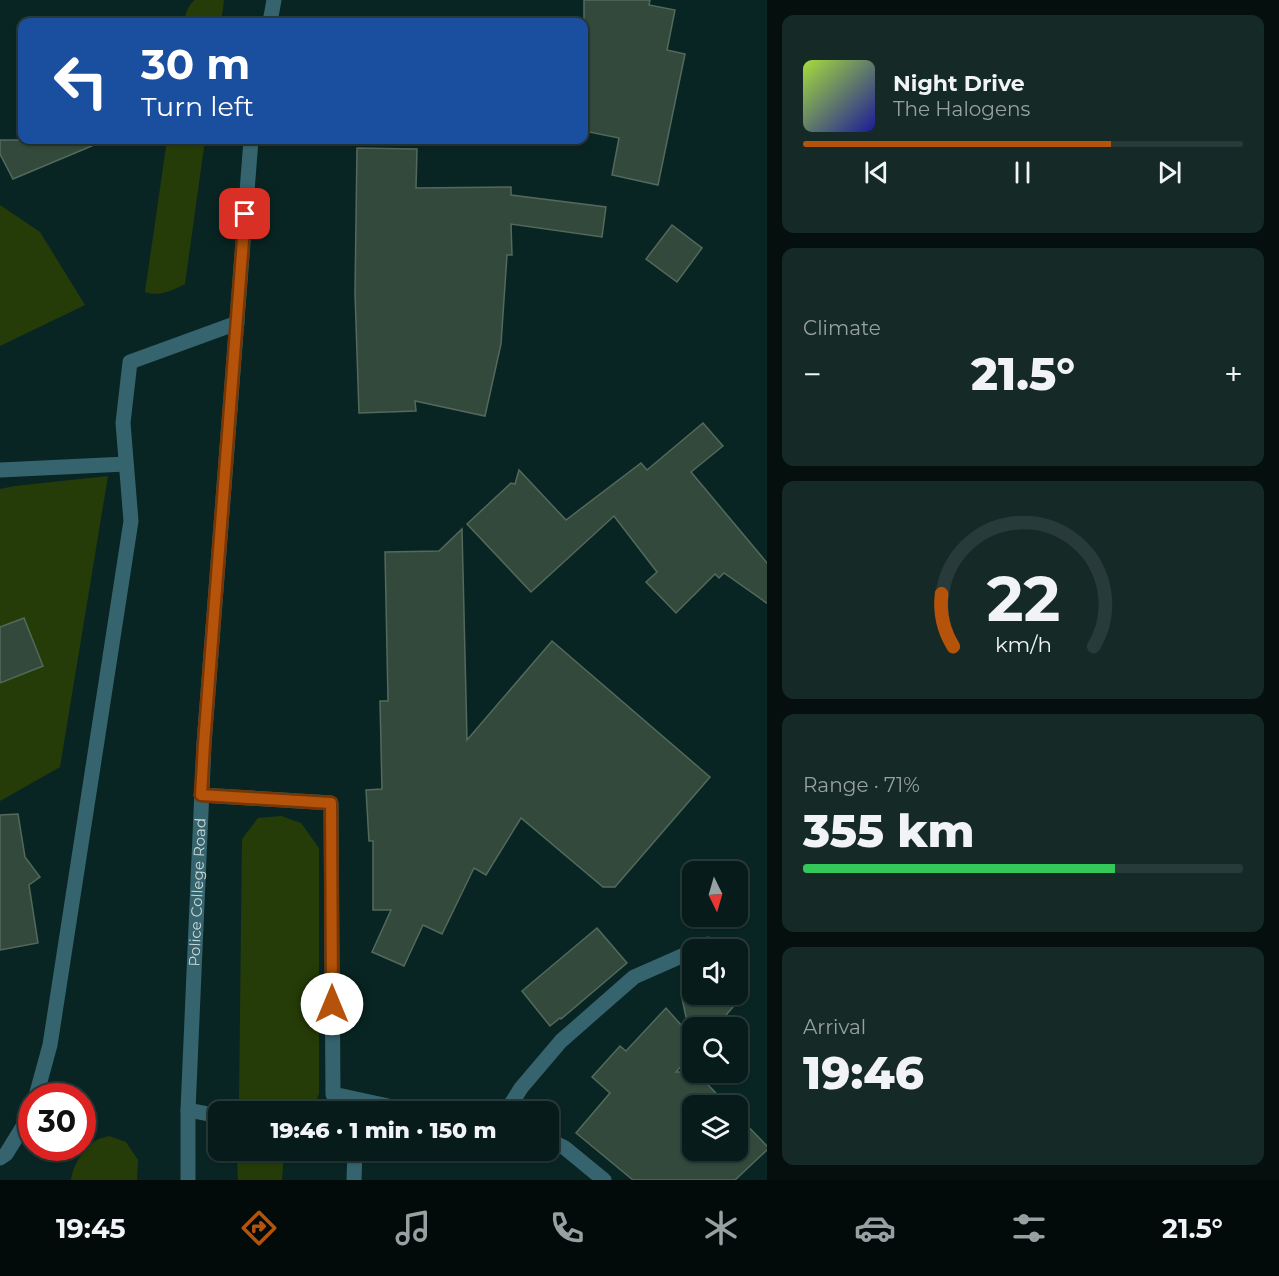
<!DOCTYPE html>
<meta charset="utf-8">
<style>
body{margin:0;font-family:Montserrat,sans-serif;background:#152927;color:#f1f3f6;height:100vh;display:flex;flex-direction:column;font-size:22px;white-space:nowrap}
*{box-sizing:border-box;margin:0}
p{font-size:20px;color:#98a1a2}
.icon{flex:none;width:33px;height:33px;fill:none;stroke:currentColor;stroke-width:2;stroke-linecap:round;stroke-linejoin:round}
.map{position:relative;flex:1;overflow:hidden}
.sheet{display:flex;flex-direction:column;gap:15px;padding:15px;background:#040f0e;width:512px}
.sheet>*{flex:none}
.banner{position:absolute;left:18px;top:18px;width:570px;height:126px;border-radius:12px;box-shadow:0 2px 4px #0004,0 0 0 2px #283a39;background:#1a4fa0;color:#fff;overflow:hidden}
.needle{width:39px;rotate:175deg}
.buttons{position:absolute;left:682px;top:861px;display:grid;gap:12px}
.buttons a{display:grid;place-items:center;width:66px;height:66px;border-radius:12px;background:#071c1a;box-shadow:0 2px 4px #0004,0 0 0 2px #283a39;font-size:30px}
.speed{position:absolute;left:18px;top:1083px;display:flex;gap:12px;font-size:30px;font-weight:700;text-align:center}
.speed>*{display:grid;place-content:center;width:78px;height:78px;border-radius:50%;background:#071c1a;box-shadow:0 2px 4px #0004,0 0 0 2px #283a39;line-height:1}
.speed .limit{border:9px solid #d22;background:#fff;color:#111}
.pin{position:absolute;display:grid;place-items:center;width:51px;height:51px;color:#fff;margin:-26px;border-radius:12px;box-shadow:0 3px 9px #0006}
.me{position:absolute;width:66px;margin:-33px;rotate:0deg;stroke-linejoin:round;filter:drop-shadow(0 0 4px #0008)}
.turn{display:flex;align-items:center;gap:21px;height:126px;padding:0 24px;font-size:27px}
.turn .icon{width:78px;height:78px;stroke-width:2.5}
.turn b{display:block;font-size:42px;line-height:51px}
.big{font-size:45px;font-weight:800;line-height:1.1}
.sheet .tile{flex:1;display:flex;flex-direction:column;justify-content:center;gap:9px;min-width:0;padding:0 21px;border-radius:12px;background:#152927}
.sheet .dial{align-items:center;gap:0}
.dial svg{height:156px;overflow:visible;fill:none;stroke:#283a39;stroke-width:7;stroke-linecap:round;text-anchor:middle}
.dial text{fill:#f1f3f6;stroke:none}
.song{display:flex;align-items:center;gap:18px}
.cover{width:72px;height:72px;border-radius:9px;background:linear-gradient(135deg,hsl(80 70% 55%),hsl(240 70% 35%))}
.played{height:6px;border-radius:3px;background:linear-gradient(90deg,#b45309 70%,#283a39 70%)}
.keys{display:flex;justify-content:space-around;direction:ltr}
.heat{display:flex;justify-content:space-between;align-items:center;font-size:33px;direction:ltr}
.charge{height:9px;border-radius:4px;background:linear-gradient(90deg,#34c759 71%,#283a39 0)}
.trip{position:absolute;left:208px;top:1101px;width:351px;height:60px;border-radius:12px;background:#071c1a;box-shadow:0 2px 4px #0004,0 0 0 2px #283a39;font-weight:800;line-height:60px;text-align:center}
.menu{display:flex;height:96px;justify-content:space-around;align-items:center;background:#030b0a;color:#98a1a2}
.menu .icon{width:42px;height:42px}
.menu .current{color:#b45309}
.menu b{font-size:27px;color:#f1f3f6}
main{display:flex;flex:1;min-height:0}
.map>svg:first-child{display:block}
</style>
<main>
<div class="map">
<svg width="768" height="1180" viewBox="0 0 768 1180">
<rect width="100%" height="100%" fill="#092523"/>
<!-- green -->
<g fill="#263c08">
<path d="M195,0H223L224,1L221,22H184C185,15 188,5 195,0Z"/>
<path d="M167,140H205L185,284C171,291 160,297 145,292Z"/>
<polygon points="0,205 40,232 85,305 0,346"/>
<polygon points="108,476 60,767 0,801 0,489 15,486"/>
<polygon points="281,816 301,823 319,848 319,1093 313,1111 239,1102 242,839 258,818"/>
<path d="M109,1136L126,1142L138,1160L137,1180H71C73,1165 85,1145 99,1139C102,1138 106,1137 109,1136Z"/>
<polygon points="237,1151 284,1151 282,1180 238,1180"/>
</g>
<!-- building -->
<g fill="#33493c" stroke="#53695b" stroke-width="1.5">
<polygon points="584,0 650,0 649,5 675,10 667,50 685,54 658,185 612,175 619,138 584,131"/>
<polygon points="0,140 106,140 13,179 0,154"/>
<polygon points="357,148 417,149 416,188 511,187 511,195 606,207 602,237 511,224 512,255 507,255 501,344 485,416 415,401 416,411 359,413 355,293"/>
<polygon points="672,225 702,248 677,282 646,259"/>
<polygon points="703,423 723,446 691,472 768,564 768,604 724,573 719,578 715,574 676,613 646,582 657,572 614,516 531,592 467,524 511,483 515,484 519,470 566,520 641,463 647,470"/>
<polygon points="462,529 467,740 552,641 710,777 615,887 603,887 521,818 486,875 474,868 442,934 423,925 404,966 372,952 391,910 373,910 373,841 369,841 366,790 382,789 380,701 388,701 385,552 439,551"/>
<polygon points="24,618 43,666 0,683 0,627"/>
<polygon points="18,814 25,857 40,877 29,885 38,943 0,950 0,815"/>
<polygon points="597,928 627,963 561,1019 560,1018 550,1026 522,991"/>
<polygon points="681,994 744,994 715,1028 693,1028 693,1053 676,1072 696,1072 728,1106 693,1106 693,1150 738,1150 738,1116 768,1147 768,1149 735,1180 633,1180 576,1133 610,1093 592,1077 620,1046 626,1051 666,1008 690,1035"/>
</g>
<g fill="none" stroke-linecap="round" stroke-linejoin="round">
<!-- service -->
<g stroke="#35646f" stroke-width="15">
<polyline points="188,1110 219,1116"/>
<polyline points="354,1180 355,1150"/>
</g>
<!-- minor -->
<g stroke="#35646f" stroke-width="15">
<polyline points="0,470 126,464"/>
<polyline points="201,795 331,803 333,1094 416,1112"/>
<polyline points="695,950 708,944"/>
<polyline points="36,1096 50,1045 131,521 123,423 130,362 237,323"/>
<polyline points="506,1112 521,1088 561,1041 634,977 693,951"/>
<polyline points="549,1140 565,1148 604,1180"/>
<polyline points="0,1158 6,1154 32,1112"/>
</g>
<!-- tertiary -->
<g stroke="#35646f" stroke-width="15">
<polyline points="270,22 274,0"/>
<path id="s1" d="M188,1180V1110L204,744L251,140"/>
</g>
</g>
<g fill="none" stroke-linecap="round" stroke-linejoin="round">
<!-- route casing -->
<g stroke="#753606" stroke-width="15">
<polyline id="route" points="245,214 204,744 201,795 331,803 332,1004"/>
</g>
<!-- route -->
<use href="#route" stroke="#b45309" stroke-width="10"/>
</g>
<g text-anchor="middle" stroke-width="6" stroke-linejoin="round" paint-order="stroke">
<!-- street labels -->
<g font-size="15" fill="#cad9d7" stroke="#092523">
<text dy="5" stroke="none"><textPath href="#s1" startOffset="288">Police College Road</textPath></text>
</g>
</g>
</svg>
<div class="buttons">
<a><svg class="needle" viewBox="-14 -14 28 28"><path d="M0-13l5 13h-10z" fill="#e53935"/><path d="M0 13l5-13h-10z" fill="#98a1a2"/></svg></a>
<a><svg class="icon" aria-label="sound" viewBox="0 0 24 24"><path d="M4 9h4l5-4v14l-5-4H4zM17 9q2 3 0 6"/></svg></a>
<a><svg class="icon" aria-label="search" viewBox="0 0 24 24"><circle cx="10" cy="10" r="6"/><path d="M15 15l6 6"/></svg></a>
<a><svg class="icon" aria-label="layers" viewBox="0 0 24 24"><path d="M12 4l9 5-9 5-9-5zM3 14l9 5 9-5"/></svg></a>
</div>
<div class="speed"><div class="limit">30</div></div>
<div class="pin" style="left:245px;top:214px;background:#d93025"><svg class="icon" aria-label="arrive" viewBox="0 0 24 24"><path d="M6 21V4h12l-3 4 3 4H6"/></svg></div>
<svg class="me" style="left:332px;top:1004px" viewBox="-20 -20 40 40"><circle r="19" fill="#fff"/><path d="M0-13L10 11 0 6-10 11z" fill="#b45309"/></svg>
<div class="trip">19:46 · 1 min · 150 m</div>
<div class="banner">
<div class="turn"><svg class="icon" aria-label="left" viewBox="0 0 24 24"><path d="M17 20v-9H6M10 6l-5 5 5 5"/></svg><div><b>30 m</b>Turn left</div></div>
</div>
</div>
<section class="sheet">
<div class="tile">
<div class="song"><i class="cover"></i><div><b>Night Drive</b><p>The Halogens</p></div></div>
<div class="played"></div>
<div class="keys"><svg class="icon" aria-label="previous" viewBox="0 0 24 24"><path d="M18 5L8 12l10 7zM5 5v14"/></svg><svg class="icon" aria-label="pause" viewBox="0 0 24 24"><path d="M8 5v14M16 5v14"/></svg><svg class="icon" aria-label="next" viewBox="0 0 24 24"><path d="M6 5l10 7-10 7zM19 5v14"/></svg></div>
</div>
<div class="tile"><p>Climate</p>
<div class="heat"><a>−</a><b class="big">21.5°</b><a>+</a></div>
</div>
<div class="tile dial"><svg viewBox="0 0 100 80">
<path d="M14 69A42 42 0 1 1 86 69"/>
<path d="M14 69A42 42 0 0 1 8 42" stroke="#b45309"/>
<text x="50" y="56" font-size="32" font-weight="700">22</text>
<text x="50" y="72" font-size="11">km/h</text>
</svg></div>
<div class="tile"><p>Range · 71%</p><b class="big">355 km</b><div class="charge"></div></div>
<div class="tile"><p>Arrival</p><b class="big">19:46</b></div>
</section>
</main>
<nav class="menu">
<b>19:45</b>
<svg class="icon current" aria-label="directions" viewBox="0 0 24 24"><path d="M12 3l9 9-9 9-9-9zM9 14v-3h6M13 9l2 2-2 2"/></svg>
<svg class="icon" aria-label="music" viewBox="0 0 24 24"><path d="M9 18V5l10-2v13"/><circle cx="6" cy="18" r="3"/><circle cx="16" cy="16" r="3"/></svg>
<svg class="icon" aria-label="phone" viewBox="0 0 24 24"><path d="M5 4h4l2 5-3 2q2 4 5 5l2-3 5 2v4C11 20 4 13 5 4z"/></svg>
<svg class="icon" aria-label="climate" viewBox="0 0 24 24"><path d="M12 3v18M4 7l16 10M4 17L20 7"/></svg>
<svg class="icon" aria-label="car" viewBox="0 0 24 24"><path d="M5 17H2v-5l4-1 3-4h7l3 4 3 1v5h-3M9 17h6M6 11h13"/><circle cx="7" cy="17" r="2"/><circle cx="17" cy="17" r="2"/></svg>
<svg class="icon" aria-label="filters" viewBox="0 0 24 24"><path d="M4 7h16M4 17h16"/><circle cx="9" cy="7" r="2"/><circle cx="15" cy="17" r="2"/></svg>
<b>21.5°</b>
</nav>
